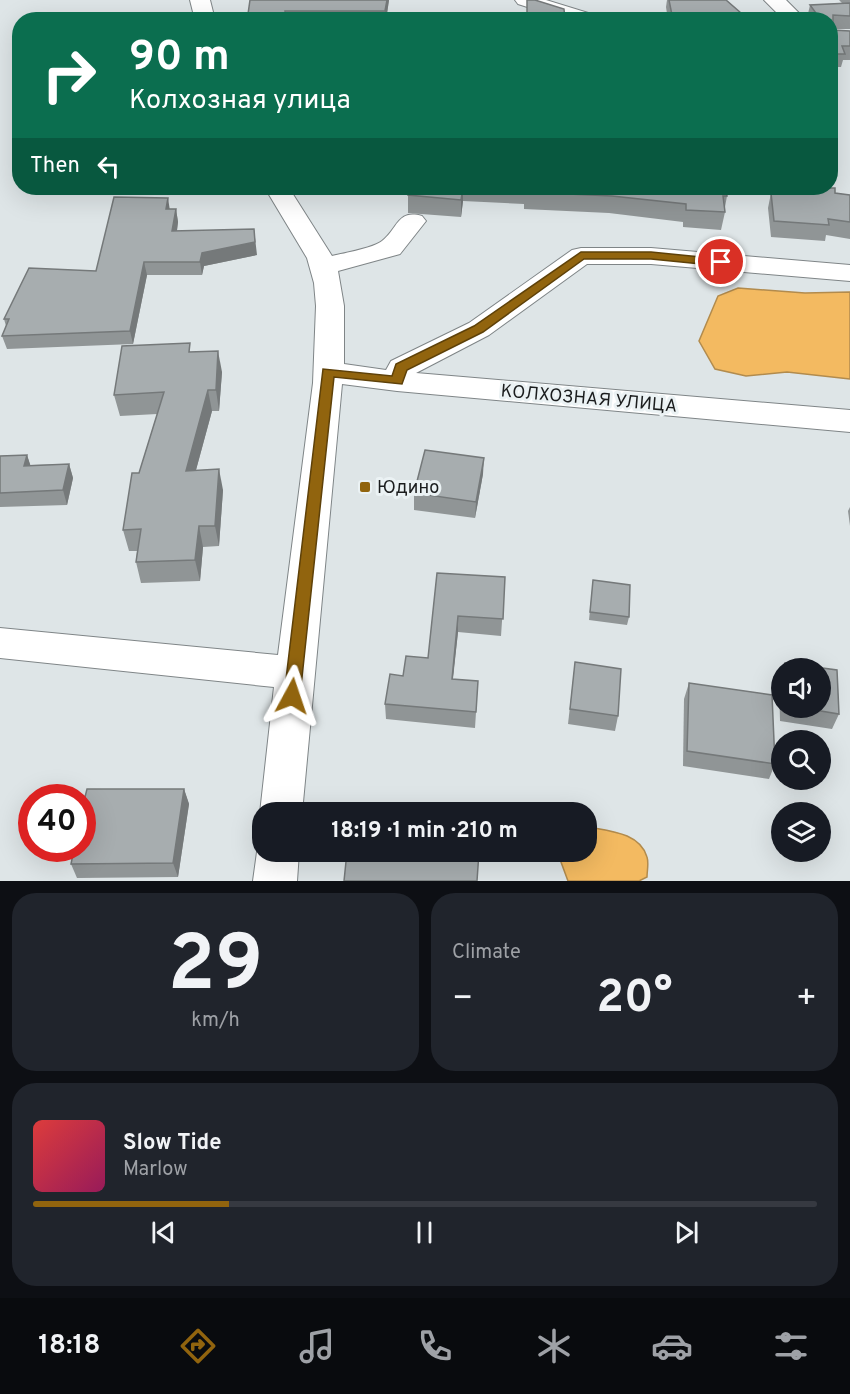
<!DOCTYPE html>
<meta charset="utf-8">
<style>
body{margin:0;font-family:Overpass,sans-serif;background:#20242c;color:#f1f3f6;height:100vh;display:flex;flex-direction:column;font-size:22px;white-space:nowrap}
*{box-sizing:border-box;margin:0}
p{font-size:20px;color:#9ea1a6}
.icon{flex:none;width:33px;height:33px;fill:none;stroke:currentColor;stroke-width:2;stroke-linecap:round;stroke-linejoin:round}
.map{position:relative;height:881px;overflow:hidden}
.side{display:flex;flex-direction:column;gap:12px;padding:12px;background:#0d0f14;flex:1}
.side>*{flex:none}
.hud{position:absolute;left:12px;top:12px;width:826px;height:183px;border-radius:24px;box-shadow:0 6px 24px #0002;background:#0b6e4f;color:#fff;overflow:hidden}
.tools{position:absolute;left:771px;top:658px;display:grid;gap:12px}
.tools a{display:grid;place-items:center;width:60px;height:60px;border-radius:50%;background:#171b24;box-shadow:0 6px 24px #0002;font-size:30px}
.speed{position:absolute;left:18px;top:784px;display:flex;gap:12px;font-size:30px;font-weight:700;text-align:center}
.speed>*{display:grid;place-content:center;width:78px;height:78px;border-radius:50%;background:#171b24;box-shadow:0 6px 24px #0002;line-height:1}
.speed .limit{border:9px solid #d22;background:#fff;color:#111}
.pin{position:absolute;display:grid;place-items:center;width:51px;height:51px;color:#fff;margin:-26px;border:3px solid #fff;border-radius:50%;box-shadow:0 2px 6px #0007}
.me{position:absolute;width:66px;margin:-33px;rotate:5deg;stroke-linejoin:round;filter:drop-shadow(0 0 4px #0008)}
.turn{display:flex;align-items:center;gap:21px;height:126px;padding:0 18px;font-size:27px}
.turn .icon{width:78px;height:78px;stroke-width:2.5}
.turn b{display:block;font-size:42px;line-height:51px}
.then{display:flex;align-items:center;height:57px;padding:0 18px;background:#0003;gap:12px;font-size:22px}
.big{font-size:45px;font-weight:700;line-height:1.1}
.side .card{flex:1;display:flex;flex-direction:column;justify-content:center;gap:9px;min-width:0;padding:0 21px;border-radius:24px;background:#20242c}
.side .dial{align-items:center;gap:0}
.dial b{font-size:78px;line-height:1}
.song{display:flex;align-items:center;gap:18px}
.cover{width:72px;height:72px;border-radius:9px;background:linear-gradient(135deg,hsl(0 70% 55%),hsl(330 70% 35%))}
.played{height:6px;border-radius:3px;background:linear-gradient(90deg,#91640e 25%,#363941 25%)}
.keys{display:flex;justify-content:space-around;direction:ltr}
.heat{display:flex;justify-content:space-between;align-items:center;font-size:33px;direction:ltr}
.side .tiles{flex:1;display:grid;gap:12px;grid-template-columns:1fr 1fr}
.card:last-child{grid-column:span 2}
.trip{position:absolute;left:252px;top:802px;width:345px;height:60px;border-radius:24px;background:#171b24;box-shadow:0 6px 24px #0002;font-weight:700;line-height:60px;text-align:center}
.tabs{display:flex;height:96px;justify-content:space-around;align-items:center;background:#090b0e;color:#9ea1a6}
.tabs .icon{width:42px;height:42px}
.tabs .on{color:#91640e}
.tabs b{font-size:27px;color:#f1f3f6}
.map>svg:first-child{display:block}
</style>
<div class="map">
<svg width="850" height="881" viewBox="0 0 850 881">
<rect width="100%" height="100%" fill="#dee5e7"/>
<!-- water -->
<g fill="#f3ba61" stroke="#b28b4d" stroke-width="1.5">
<polygon points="738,288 805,293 850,292 850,379 787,372 746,376 715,369 699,341 718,296"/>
<path d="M589,827C610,831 640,833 647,857C649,863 647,871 647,877L639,881H568L561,862V852H586L587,828Z"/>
</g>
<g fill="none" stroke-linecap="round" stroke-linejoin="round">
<!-- minor casing -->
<g stroke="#7f8587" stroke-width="2">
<g id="minor">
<polygon points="190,0 210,0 215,20 195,20"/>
<polygon points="515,0 546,0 598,16 601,20 568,20 518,4"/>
<polygon points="764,0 786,0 799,13 799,20 779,20 779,15"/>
<path d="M265,188H289L332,256C345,253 373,248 382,241C398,229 397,209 422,216L426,221L400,254L338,271L344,306V364L386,370L391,361L469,323L572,250L581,248H651L850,265V281L651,264H587L489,335L416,373L850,410V432L397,391L342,384L302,813H262V818L260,813L274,687L0,658V628L278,655L313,383L316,306L314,283L307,258Z"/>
<polygon points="262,839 262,852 299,852 297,881 253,881 257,852"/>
</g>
</g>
<!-- minor -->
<use href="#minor" fill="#fff" fill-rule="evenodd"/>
</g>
<!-- wall -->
<g fill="#909596">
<polygon points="389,0 386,20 249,20 248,14"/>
<polygon points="667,0 726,0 749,20 668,20 666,7"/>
<polygon points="839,0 850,0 850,29 833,29 833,30 850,31 850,60 843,60 841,67 831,67 831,20 808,20 807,18 810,5 842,3"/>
<polygon points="409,188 726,188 727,196 725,207 725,212 721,230 683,227 683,222 609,213 524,209 524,204 463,201 461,217 408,213 408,195"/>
<polygon points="786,188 826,188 835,193 850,195 850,239 826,235 825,241 771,237 768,208 771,193 785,194"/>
<polygon points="170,209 176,209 178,222 177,231 257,255 204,266 202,275 147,275 133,344 7,349 2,336 6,326 4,319 96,271"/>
<polygon points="192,352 222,372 219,411 212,411 196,470 223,490 219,546 203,547 200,581 141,583 136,562 137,551 129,551 123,530 139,473 157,414 120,416 114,395"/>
<polygon points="27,455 30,465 69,464 73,478 67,505 0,507 0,456"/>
<polygon points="483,474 475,518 414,510 414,493"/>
<polygon points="850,507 850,526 848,511"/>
<polygon points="437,573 505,577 501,636 458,632 453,679 478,681 475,728 386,719 385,704 403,676 428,658"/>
<polygon points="593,580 629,617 627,625 589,620"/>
<polygon points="575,662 618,716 615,731 568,724"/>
<polygon points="785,663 837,670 839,714 832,729 780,721 779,679 782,671 782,708 820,708 820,669 782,669"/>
<polygon points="689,683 775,764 769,779 683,766 684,699"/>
<polygon points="184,789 189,804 178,877 77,878 71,864"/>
</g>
<!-- shaded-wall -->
<g fill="#75797a">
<polygon points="387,0 389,0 386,20 385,11"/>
<polygon points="463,188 463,201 461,217 461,200"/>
<polygon points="168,198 170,211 166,209"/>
<polygon points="176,209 178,222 175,244 172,231"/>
<polygon points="254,229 257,255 204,266 202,275 200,262 202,253"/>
<polygon points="144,262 147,275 133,344 130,331"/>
<polygon points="218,351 222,372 219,411 216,390"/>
<polygon points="208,390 212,411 190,492 186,471"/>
<polygon points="27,455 32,470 24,466"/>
<polygon points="484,458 483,474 475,518 476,502"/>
<polygon points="69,464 73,478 67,505 63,490"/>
<polygon points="219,469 223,490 219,546 215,526"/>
<polygon points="199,526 203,547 200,581 195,560"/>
<polygon points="458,616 458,632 451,694 452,679"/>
<polygon points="184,789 189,804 178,877 173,863"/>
</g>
<!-- building -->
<g fill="#a7adaf" stroke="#75797a" stroke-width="1.5">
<polygon points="250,0 387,0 385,11 285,11 286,20 250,20 251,14 248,14"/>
<polygon points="527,0 535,0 564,9 565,20 527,20"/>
<polygon points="669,0 726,0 749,20 673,20"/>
<polygon points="850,3 850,16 833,15 833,30 850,31 850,46 842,46 845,54 831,54 831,20 821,20 810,5"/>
<polygon points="409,188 463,188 461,200 408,195"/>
<polygon points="526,188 726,188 727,196 723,196 725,212 686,210 686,204 612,196 525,192"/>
<polygon points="787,188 835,188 835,193 850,195 850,222 828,219 829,225 774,221 771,193 788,194"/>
<polygon points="114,197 168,198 166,209 176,209 172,231 254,229 255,242 202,253 200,262 144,262 130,331 2,336 9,319 4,319 29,268 96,271"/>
<polygon points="190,343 189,352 218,351 216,390 208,390 186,471 219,469 215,526 199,526 195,560 136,562 141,529 123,530 132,473 139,473 164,392 114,395 122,346"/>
<polygon points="425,450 484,458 476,502 414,493"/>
<polygon points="27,455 24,466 69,464 63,490 0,493 0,456"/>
<polygon points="437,573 505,577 503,619 458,616 452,679 478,681 476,712 385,704 390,674 403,676 406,656 428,658"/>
<polygon points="593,580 630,585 629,617 590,612"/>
<polygon points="575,662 621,669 618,716 570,709"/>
<polygon points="785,663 837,670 839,714 803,708 820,708 820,669 785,669"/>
<polygon points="689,683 772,695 775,764 687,751"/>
<polygon points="87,789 184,789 173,863 71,864 74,849 82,849 82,809"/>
<polygon points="353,806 468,813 352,813"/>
<polygon points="347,852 479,852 477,881 344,881"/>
</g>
<!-- route -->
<polygon fill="#91640e" stroke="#5e4109" stroke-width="1.5" points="581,252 651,252 721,259 727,262 721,266 651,259 584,259 483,332 407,370 402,384 334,377 300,696 298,701 292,704 286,701 284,696 323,369 392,376 396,364 474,326"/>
<!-- markers -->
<rect fill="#91640e" stroke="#ebf2f4" stroke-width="2" x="359" y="481" width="12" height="12" rx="3"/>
<g text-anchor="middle" stroke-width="6" stroke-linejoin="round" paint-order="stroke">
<!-- street labels -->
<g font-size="18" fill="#1b1d1e" stroke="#ebf2f4">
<text transform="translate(589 398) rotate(5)" y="6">КОЛХОЗНАЯ УЛИЦА</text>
</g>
<!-- poi labels -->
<g font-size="18" fill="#1b1d1e" stroke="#ebf2f4" text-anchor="start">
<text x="377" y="493">Юдино</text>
</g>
</g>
</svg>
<div class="tools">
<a><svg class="icon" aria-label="sound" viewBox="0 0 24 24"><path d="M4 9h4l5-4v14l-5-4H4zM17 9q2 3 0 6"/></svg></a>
<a><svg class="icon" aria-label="search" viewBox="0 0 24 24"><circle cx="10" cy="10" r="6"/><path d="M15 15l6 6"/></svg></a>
<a><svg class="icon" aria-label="layers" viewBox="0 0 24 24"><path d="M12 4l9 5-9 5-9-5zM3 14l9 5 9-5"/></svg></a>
</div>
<div class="speed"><div class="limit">40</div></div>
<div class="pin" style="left:721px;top:262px;background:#d93025"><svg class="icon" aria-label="arrive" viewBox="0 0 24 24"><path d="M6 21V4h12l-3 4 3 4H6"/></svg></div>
<svg class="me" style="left:292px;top:696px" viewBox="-20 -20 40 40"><path d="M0-17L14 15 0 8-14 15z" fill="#91640e" stroke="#fff" stroke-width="4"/></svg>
<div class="trip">18:19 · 1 min · 210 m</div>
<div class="hud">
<div class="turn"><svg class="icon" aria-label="right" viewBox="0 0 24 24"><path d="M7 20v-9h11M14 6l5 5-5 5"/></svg><div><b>90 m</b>Колхозная улица</div></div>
<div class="then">Then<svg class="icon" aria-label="left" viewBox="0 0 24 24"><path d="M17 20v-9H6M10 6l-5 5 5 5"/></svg></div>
</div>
</div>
<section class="side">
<div class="tiles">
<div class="card dial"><b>29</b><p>km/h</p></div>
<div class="card"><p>Climate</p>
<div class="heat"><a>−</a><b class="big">20°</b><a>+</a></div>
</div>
<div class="card">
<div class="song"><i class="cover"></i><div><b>Slow Tide</b><p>Marlow</p></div></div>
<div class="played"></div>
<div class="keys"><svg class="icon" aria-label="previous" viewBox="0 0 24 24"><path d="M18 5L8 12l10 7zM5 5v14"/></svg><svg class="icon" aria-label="pause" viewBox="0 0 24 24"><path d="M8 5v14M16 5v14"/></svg><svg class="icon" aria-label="next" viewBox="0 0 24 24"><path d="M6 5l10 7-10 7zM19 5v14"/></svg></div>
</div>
</div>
</section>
<nav class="tabs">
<b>18:18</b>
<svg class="icon on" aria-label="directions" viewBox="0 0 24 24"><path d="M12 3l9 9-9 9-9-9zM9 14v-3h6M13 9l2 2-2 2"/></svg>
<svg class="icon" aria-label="music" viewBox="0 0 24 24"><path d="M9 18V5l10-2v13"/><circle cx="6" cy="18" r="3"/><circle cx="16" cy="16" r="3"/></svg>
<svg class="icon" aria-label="phone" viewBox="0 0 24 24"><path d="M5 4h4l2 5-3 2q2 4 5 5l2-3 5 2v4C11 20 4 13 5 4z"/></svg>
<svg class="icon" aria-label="climate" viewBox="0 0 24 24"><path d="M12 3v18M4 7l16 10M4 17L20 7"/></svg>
<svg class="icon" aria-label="car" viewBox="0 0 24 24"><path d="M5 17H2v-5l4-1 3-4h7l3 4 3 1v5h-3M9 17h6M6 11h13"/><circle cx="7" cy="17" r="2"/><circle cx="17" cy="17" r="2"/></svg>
<svg class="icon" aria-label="filters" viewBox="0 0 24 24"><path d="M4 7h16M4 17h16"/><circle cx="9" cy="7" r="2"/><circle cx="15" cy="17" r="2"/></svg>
</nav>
